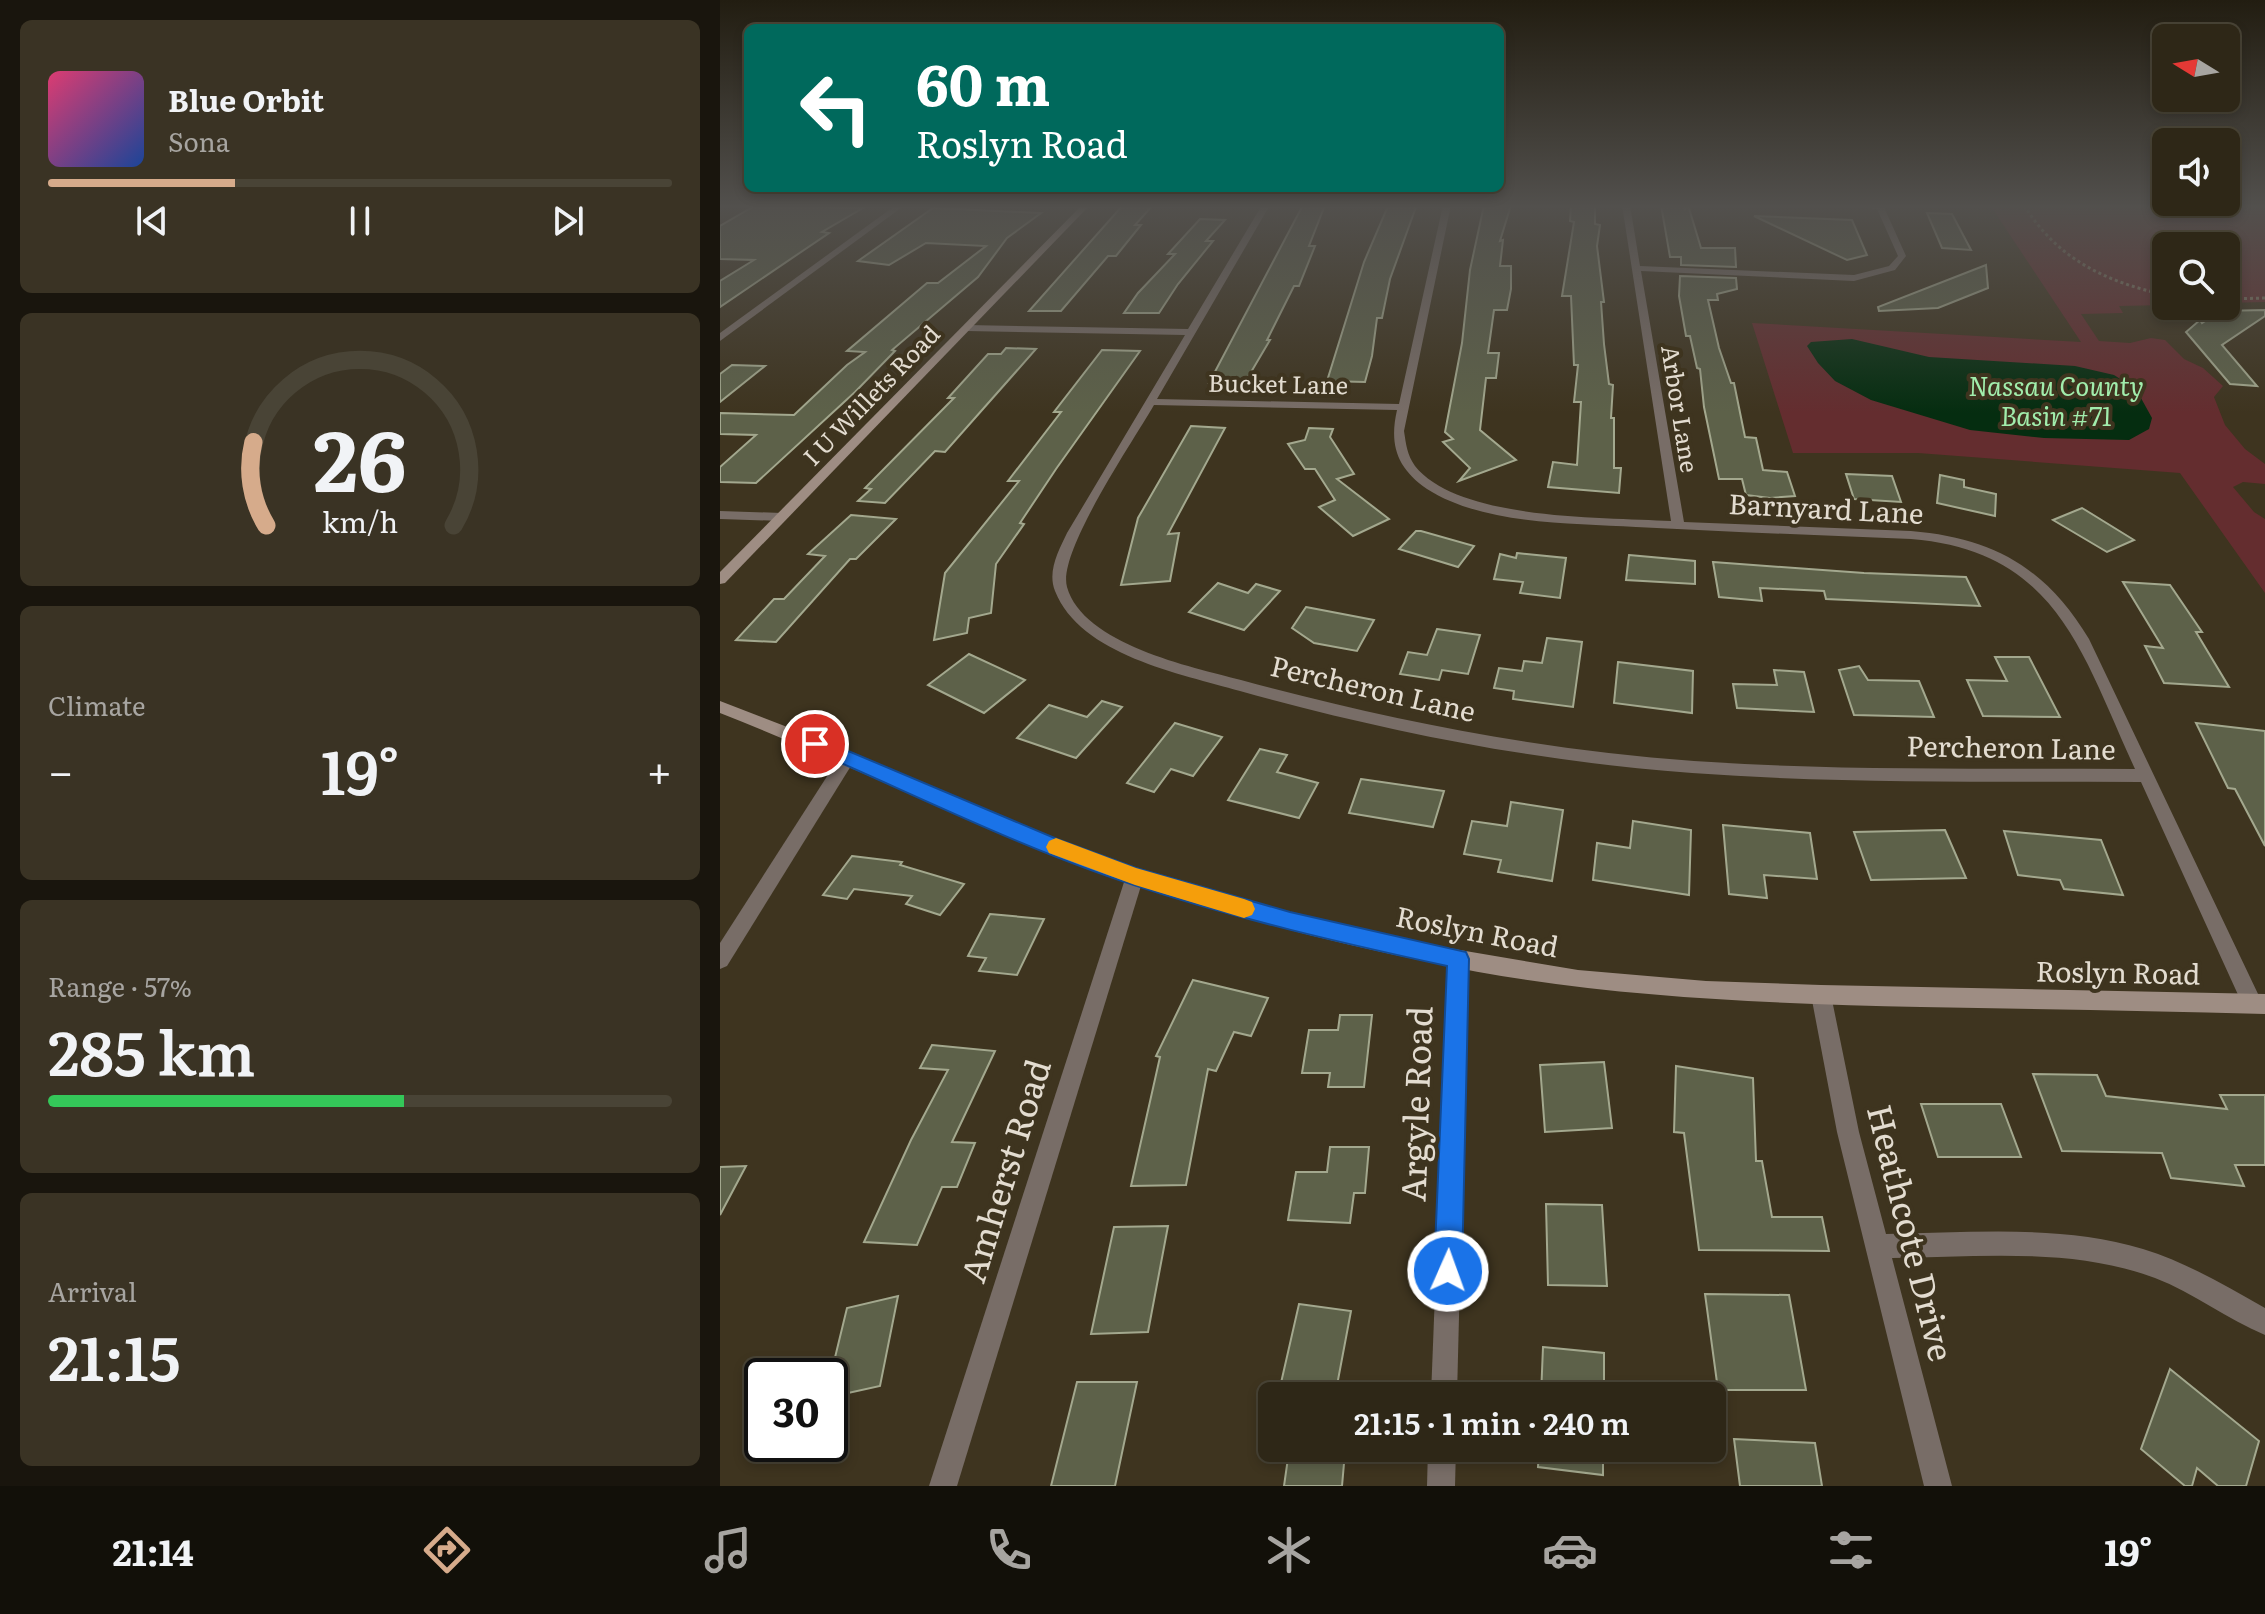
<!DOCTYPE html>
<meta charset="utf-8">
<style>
body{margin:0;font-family:Literata,serif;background:#3a3324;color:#f1f3f6;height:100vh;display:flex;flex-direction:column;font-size:30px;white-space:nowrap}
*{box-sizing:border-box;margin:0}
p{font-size:26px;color:#a7a5a1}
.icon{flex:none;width:44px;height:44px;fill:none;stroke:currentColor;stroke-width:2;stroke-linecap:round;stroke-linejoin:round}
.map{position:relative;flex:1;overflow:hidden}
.panel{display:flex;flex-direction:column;gap:20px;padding:20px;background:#19150d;width:720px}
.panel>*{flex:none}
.hud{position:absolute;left:24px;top:24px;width:760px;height:168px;border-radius:12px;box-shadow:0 4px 12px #0003,0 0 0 2px #494436;background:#00695c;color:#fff;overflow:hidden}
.needle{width:52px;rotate:281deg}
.buttons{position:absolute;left:1432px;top:24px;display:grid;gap:16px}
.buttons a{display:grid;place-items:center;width:88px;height:88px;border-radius:12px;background:#2e2717;box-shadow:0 4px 12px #0003,0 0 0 2px #494436;font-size:40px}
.speed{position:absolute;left:24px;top:1358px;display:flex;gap:16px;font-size:40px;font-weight:700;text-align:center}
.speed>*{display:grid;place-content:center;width:104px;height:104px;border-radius:50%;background:#2e2717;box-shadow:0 4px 12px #0003,0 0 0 2px #494436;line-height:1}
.speed .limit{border:4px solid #111;border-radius:12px;background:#fff;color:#111}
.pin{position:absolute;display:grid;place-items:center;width:68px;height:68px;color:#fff;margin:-34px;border:4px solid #fff;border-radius:50%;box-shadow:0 2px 8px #0007}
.me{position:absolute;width:88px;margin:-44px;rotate:2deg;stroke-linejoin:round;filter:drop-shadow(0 0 6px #0008)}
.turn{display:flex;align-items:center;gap:28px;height:168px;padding:0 40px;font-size:36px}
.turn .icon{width:104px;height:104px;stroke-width:2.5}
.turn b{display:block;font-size:56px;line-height:68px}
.big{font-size:60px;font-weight:600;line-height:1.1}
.panel .card{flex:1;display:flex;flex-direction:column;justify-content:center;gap:12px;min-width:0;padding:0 28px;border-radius:12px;background:#3a3324}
.panel .dial{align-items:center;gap:0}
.dial svg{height:208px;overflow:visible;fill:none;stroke:#494436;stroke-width:7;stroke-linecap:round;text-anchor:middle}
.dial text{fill:#f1f3f6;stroke:none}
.song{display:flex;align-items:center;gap:24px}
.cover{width:96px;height:96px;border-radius:12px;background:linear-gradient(135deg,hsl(340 70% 55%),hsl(220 70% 35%))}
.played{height:8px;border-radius:4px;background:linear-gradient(90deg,#d6ab8b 30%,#494436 30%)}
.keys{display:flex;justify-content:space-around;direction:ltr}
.heat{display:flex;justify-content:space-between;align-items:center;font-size:44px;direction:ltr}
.charge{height:12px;border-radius:6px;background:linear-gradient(90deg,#34c759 57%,#494436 0)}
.trip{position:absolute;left:538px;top:1382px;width:468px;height:80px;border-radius:12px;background:#2e2717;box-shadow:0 4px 12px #0003,0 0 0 2px #494436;font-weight:600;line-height:80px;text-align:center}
.tabs{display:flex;height:128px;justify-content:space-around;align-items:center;background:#121009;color:#a7a5a1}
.tabs .icon{width:56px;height:56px}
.tabs .active{color:#d6ab8b}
.tabs b{font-size:36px;color:#f1f3f6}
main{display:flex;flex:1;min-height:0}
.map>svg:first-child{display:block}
</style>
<main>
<section class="panel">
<div class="card">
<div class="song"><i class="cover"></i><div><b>Blue Orbit</b><p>Sona</p></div></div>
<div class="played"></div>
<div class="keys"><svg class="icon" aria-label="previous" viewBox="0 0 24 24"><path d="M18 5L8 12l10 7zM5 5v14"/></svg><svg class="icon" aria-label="pause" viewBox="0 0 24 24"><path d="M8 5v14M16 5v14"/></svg><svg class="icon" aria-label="next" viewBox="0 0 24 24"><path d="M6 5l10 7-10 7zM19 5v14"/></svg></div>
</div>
<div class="card dial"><svg viewBox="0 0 100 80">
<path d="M14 69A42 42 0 1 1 86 69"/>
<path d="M14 69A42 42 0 0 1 9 37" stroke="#d6ab8b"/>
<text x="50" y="56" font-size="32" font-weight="700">26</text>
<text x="50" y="72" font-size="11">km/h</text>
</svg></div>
<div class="card"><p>Climate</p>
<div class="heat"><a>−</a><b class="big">19°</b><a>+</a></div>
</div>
<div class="card"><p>Range · 57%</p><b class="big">285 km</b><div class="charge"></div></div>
<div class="card"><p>Arrival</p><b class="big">21:15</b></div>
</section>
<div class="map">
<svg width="1545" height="1486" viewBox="0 0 1545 1486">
<rect width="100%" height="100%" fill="#3e341f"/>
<!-- green -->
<polygon fill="#642d2f" points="1270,205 1545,205 1545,302 1506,303 1506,246 1446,246 1446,305 1399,306 1403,313 1361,314 1379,341 1410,343 1431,338 1445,340 1464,359 1483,368 1503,386 1494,397 1505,425 1525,449 1545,464 1545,484 1523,482 1513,487 1534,512 1545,519 1545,593 1460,473 1198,453 1073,453 1032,323 1361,342"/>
<!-- water -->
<polygon fill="#052d10" points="1132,339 1209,357 1355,366 1394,375 1416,389 1432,418 1429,429 1409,440 1324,438 1250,430 1151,400 1115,381 1098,363 1087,346 1091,342"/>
<!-- building -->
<g fill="#5d6149" stroke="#a3a88e" stroke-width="2">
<polygon points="36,205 143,208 102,232 109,233 0,307 0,281 34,260 0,259 0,226"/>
<polygon points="403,205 433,205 415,225 421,225 396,256 388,256 341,311 309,311"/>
<polygon points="583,205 605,205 589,246 595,246 579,286 574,286 547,340 550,340 524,384 489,383"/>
<polygon points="764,205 791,205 780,241 783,240 780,266 791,266 791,289 787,310 774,310 768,353 779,353 776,378 766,378 760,430 796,460 739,481 750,468 723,442 733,439 725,432 742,343 750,270"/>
<polygon points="851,205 875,205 875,224 880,225 877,246 884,302 881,302 884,344 889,384 893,385 891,418 894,418 894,468 901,468 899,493 828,487 833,462 857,465 861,402 854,402 858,365 854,365 851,296 842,296 854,222 850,221"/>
<polygon points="941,205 964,205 965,209 968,205 981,248 1015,248 1016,267 961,265 961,257 950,257"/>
<polygon points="668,206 696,207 670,279 662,318 657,318 652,356 645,382 607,381 644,262"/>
<polygon points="213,208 321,213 287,238 258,277 172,350 175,351 135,392 36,483 0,482 0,467 36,435 0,434 0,413 74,415 127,365 145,352 127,351 207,283 218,283 266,246 206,243 169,265 138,261"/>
<polygon points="1207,213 1232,214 1251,250 1222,248"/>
<polygon points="1034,216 1132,220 1147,255 1127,260"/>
<polygon points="480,219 505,220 486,241 493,241 458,284 439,313 404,313 418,293 455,254 448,254"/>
<polygon points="1266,265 1268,288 1218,308 1159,311 1158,307"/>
<polygon points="960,276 1016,278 1017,289 997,294 998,300 988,300 999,348 1011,383 1014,383 1025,437 1036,438 1043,470 1067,472 1075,496 1050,498 1026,495 1022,479 999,479 984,407 980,369 977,368 970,336 966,336 959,296"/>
<polygon points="1545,310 1545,316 1502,345 1537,386 1510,384 1466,332 1480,320 1482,323 1500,311"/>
<polygon points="286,348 316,349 225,452 215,451 165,503 138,501 151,489 145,488 234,398 228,398 268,354 281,354"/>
<polygon points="382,350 420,351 336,469 300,523 304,524 276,564 271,613 249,618 247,633 214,640 225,573 299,481 288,481 341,412 334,412"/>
<polygon points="12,365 45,366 0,402 0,374"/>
<polygon points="471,426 505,428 448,534 459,533 450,581 401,585 418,518"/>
<polygon points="589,428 613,429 610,437 634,474 617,479 669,519 633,536 599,507 615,500 595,469 585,469 568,444 585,440"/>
<polygon points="1126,474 1172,476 1181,502 1134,499"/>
<polygon points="1220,475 1244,480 1244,487 1276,494 1275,516 1217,503"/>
<polygon points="1362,508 1414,540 1387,552 1333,520"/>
<polygon points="131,515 176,519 136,559 130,559 56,642 16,640 54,599 64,599 105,556 88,554"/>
<polygon points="696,531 701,531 754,546 738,567 679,549"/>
<polygon points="797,553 846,558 840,598 800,593 803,582 774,579 780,554 796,558"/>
<polygon points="909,555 975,561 975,584 906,580"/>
<polygon points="993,562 1144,573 1246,577 1260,606 1106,599 1104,591 1040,588 1042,601 999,597"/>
<polygon points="1403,582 1450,585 1482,632 1476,632 1509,687 1444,683 1425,646 1443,648"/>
<polygon points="498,583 528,593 536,584 560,591 524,630 469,612"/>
<polygon points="586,607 654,620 637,651 594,643 572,628"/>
<polygon points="717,629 760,635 748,674 722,670 719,680 680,674 688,652 707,655"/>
<polygon points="827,638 862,642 853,707 793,699 794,691 774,688 779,668 802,671 804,661 822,663"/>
<polygon points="249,654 305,680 264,713 208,685"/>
<polygon points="1275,657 1309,657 1340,717 1263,716 1247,680 1287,681"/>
<polygon points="898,662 973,671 972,713 894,703"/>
<polygon points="1139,666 1148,680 1199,681 1214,717 1134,715 1119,670"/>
<polygon points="1054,670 1084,672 1094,712 1017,708 1013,684 1057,685"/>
<polygon points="382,701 402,707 356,758 297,738 329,705 367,717"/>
<polygon points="455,723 502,737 473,776 451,769 434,792 407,783"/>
<polygon points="1476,723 1545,731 1545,846 1515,789 1508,788"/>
<polygon points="540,749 567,755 557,772 598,783 579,818 508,800"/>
<polygon points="641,779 724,791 713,827 629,813"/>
<polygon points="791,802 843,810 832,881 778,872 781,860 744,854 752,821 787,826"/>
<polygon points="913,821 971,830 969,895 873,880 877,843 910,848"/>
<polygon points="1003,825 1090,833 1097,879 1044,875 1047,898 1009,894"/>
<polygon points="1225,830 1246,878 1151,880 1134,832"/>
<polygon points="1284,831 1381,840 1403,895 1344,889 1340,880 1298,875"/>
<polygon points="132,856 182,862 180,865 244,884 220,915 186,904 192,896 134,889 127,899 103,895"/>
<polygon points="270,914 324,919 297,975 259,971 266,958 248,956"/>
<polygon points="473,980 548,998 531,1036 514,1032 496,1071 488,1069 466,1185 411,1186 440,1057 436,1056"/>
<polygon points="620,1015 652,1015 644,1087 608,1087 610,1073 582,1073 589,1030 618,1030"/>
<polygon points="212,1045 275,1051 232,1142 255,1143 237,1187 222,1187 197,1245 144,1242 191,1140 228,1070 200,1068"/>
<polygon points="884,1062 892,1128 825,1132 820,1065"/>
<polygon points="956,1066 1033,1078 1036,1161 1042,1161 1052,1217 1102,1217 1109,1251 979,1250 964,1133 954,1132"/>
<polygon points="1313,1074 1377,1075 1386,1096 1507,1109 1500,1095 1545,1095 1545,1165 1515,1165 1524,1186 1451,1178 1442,1153 1342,1151"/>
<polygon points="1201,1104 1281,1104 1301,1157 1218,1157"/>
<polygon points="610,1147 649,1147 645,1193 634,1193 630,1223 568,1220 576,1172 607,1172"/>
<polygon points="26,1166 0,1215 0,1167"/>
<polygon points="826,1204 882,1205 887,1286 828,1285"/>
<polygon points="448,1226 428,1332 371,1334 394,1227"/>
<polygon points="985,1294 1069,1295 1086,1390 998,1390"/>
<polygon points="178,1296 160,1386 110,1397 110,1378 127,1308"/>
<polygon points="579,1304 631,1311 615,1396 558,1396"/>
<polygon points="823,1347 884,1353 884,1396 821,1396"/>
<polygon points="1450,1369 1539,1441 1526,1486 1498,1486 1477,1468 1472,1486 1465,1486 1421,1449"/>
<polygon points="357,1382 417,1382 395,1486 331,1486"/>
<polygon points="1014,1439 1095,1443 1102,1486 1020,1486"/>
<polygon points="819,1448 883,1448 883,1475 818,1467"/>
<polygon points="569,1451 625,1452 622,1486 564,1486"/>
</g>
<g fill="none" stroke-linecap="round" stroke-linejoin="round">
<!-- path -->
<g stroke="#7f7765" stroke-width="3" stroke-dasharray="3 3" stroke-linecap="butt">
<path d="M1304,205C1337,259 1386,282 1446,295"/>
<polyline points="1506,299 1545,298"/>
</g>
<!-- minor -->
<g fill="#786d67" fill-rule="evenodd">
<polygon points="0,205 5,205 0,208"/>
<polygon points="176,205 185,205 0,341 0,333"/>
<path d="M542,205H550L437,399L679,404L723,205H731L684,431C686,444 687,455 695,466C739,521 885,517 951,521L902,205H910L920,266L1134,275L1169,266L1178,256L1157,209L1114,205H1163L1186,256L1175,270L1134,281L921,271L964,522L1191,531C1274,538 1326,568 1369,639L1539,996L1542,1003L1539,1010L1532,1013L1525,1010L1421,782C1271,781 1122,784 972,773C819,762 668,732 520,691C461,674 360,655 335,591C327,571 339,550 347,533L465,335L247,331L242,328L247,325L468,329ZM434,405L677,410C669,445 677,468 707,489C763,525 851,523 916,527C1008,532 1099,535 1191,539C1338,551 1362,654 1415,769C1268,768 1120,771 974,761C820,750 669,720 521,680C471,667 363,644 347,587C337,552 414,440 434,405Z"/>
<polygon points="0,511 62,513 68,517 62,521 0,519"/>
<polygon points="128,751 134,753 136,757 134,761 7,966 0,969 0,943 122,753"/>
<polygon points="415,868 421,870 424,876 237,1486 209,1486 406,876 409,870"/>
<polygon points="738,950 745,953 748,959 737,1396 711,1396 728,959 731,953"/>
<path d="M1101,985L1108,988L1111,995L1139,1132L1166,1234C1251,1233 1340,1224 1423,1249C1466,1262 1506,1286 1545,1308V1335C1507,1319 1474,1293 1435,1278C1353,1247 1259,1257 1172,1258L1232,1486H1204L1117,1132L1091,995L1094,988Z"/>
<polygon points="708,1448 736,1448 735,1486 707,1486"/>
</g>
<!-- secondary -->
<g fill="#9e8d83" fill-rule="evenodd">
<polygon points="362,205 370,205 5,583 0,584 0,572"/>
<path d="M0,701L101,740L336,840L415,868L570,913L710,945L858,970L986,981L1101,985L1545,994V1014C1430,1011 1316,1009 1201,1007C1036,1003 870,997 708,962C578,935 447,900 324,850C215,807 109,756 0,713Z"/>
</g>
</g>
<!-- sky -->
<linearGradient id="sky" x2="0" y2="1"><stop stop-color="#221d11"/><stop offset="0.5" stop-color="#52504d"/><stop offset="1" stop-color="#52504d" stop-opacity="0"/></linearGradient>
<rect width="1545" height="413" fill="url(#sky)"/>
<!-- route -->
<path fill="#1a73e8" stroke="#114b97" stroke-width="2" d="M95,737L337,839L416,868L570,912L746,952L749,959L742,1271L738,1281L728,1285L718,1281L714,1271L727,966C622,943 517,919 414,885C303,849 196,795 89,749L86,744L89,739Z"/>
<!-- slow -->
<polygon fill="#f59e0b" points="336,838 416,868 524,899 532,902 535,909 532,915 524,918 415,885 329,853 326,847 329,841"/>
<g text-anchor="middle" stroke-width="8" stroke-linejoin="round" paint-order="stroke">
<!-- far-street labels -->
<g font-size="24" fill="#e3dcd0" stroke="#3e341f">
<text transform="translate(558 385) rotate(1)" y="8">Bucket Lane</text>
<text transform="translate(152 396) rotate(-46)" y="8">I U Willets Road</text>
<text transform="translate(959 409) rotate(81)" y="8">Arbor Lane</text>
</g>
<!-- far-water labels -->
<g font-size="26" font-style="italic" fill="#a1edac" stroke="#3e341f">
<text x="1336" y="396">Nassau County<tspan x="1336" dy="30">Basin #71</tspan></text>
</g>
<!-- street labels -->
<g font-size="28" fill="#e3dcd0" stroke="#3e341f">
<text transform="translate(1106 509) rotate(3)" y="10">Barnyard Lane</text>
<text transform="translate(653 689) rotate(13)" y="10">Percheron Lane</text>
<text transform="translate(1291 748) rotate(1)" y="10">Percheron Lane</text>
<text transform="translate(757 932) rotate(11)" y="10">Roslyn Road</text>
<text transform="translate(1398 973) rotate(1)" y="10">Roslyn Road</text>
</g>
<!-- near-street labels -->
<g font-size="34" fill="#e3dcd0" stroke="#3e341f">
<text transform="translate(697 1104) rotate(-88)" y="12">Argyle Road</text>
<text transform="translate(286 1171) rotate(-73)" y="12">Amherst Road</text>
<text transform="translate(1190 1233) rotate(76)" y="12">Heathcote Drive</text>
</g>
</g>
</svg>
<div class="buttons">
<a><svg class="needle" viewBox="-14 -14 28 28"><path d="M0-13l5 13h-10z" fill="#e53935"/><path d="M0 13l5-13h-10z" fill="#a7a5a1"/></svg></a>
<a><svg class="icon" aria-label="sound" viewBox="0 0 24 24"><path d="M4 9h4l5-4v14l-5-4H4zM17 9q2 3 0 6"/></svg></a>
<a><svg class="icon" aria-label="search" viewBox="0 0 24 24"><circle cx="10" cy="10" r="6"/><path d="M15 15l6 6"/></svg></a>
</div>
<div class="speed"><div class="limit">30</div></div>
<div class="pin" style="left:95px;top:744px;background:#d93025"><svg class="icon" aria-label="arrive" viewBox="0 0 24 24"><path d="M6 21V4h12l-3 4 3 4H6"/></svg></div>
<svg class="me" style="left:728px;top:1271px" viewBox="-20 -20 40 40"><circle r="17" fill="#1a73e8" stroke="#fff" stroke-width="3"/><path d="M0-11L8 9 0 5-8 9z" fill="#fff"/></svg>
<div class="trip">21:15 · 1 min · 240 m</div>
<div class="hud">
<div class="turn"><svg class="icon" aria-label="left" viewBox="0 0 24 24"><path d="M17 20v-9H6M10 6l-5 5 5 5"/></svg><div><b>60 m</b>Roslyn Road</div></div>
</div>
</div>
</main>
<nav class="tabs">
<b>21:14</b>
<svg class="icon active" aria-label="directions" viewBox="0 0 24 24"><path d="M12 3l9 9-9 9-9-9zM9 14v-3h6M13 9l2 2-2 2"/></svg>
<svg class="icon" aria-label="music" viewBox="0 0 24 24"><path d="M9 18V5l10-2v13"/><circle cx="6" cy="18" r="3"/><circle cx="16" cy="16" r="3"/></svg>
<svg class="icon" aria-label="phone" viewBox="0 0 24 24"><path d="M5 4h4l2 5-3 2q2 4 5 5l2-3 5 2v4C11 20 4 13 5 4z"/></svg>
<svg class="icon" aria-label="climate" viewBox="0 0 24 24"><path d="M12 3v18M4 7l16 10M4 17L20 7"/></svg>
<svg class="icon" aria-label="car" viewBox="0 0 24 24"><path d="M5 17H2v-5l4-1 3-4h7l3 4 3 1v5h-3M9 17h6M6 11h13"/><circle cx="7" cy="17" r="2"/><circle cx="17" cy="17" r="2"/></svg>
<svg class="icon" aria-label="filters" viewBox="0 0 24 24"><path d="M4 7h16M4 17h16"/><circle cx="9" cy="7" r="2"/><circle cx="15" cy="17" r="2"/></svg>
<b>19°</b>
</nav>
